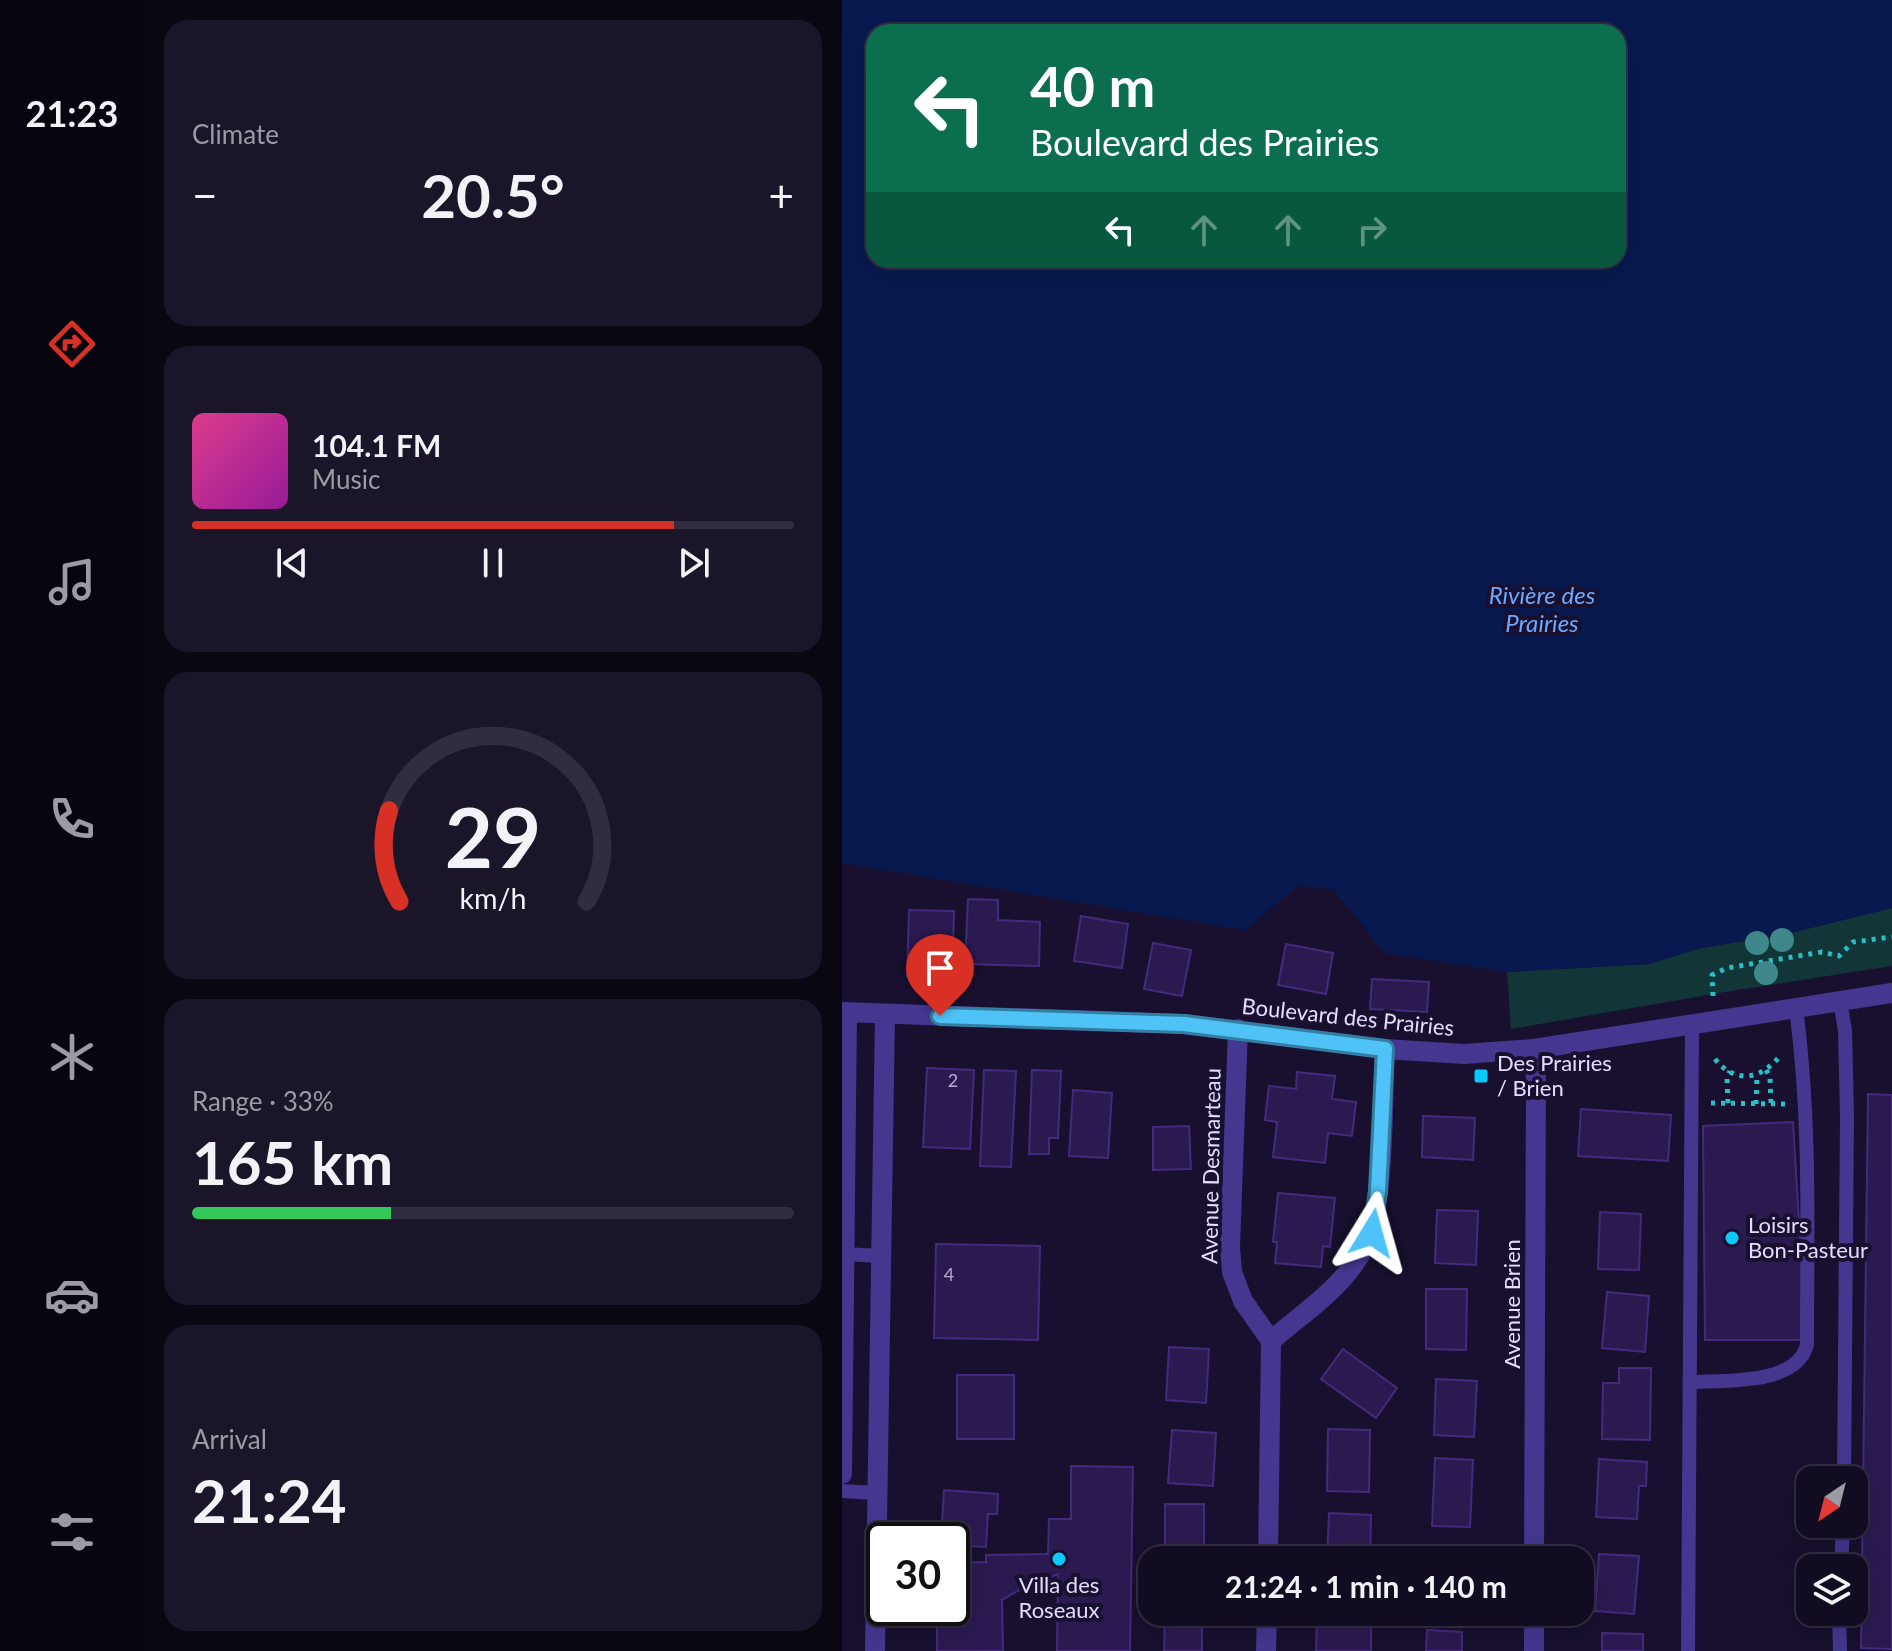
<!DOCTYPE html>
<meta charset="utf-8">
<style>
body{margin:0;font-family:Lato,sans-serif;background:#1b152a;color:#f1f3f6;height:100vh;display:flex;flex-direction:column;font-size:30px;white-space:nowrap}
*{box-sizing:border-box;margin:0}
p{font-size:26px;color:#9c9ba5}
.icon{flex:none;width:44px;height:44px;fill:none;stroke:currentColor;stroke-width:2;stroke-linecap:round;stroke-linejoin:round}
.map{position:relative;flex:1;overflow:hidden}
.panel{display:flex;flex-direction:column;gap:20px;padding:20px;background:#0a0713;width:698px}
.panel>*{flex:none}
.hud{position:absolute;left:24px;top:24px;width:760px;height:244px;border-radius:24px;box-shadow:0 8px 32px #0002,0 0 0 2px #312c40;background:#0b6e4f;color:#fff;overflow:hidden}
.needle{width:52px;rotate:215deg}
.controls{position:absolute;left:954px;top:1466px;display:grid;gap:16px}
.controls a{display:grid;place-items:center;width:72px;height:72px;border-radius:16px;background:#120c22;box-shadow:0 8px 32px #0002,0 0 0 2px #312c40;font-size:40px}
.speed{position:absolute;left:24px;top:1522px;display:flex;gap:16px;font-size:40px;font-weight:700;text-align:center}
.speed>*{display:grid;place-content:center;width:104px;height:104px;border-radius:50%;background:#120c22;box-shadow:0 8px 32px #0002,0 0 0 2px #312c40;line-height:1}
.speed .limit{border:4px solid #111;border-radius:12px;background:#fff;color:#111}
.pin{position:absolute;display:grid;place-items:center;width:68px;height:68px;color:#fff;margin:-82px -34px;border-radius:50% 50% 50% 0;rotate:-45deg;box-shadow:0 0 8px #0007}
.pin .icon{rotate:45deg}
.me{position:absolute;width:88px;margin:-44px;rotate:8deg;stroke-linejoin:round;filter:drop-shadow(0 0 6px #0008)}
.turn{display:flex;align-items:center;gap:28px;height:168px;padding:0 32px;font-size:36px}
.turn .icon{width:104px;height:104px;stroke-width:2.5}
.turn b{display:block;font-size:56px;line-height:68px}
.lanes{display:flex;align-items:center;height:76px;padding:0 32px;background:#0003;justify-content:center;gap:40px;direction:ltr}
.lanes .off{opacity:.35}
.big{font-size:60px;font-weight:700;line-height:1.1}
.panel .tile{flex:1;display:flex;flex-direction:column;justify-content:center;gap:12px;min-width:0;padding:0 28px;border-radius:24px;background:#1b152a}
.panel .dial{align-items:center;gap:0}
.dial svg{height:208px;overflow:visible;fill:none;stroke:#312c40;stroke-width:7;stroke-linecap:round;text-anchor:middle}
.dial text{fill:#f1f3f6;stroke:none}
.song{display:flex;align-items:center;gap:24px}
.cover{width:96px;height:96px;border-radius:12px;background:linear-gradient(135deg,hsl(330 70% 55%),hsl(300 70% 35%))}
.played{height:8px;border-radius:4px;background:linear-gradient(90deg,#d93025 80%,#312c40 80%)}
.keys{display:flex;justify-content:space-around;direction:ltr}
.heat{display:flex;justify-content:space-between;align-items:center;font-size:44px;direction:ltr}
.charge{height:12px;border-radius:6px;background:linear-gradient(90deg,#34c759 33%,#312c40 0)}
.trip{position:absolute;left:296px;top:1546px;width:456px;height:80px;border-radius:24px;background:#120c22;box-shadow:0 8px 32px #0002,0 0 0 2px #312c40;font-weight:700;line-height:80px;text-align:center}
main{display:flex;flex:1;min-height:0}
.tab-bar{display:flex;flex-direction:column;width:144px;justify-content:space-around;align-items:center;background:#07050e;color:#9c9ba5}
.tab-bar .icon{width:56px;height:56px}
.tab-bar .selected{color:#d93025}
.tab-bar b{font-size:36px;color:#f1f3f6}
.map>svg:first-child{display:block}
</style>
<main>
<nav class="tab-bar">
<b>21:23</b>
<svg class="icon selected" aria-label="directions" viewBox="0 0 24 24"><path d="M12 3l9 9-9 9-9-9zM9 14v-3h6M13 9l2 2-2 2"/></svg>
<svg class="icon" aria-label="music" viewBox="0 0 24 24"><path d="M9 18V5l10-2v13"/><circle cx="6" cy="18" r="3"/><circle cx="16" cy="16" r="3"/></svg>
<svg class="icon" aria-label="phone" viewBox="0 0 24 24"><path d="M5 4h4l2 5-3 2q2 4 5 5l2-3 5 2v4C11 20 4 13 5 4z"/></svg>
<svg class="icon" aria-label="climate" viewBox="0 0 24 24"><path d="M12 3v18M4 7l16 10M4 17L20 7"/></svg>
<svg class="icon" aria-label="car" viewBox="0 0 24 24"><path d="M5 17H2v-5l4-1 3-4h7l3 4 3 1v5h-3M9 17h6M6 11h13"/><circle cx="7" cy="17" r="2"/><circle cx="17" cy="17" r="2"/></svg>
<svg class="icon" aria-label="filters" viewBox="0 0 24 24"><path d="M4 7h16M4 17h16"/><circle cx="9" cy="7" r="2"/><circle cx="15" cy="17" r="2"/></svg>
</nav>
<section class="panel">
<div class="tile"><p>Climate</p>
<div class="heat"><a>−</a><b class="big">20.5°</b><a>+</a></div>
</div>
<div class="tile">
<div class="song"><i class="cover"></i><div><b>104.1 FM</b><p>Music</p></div></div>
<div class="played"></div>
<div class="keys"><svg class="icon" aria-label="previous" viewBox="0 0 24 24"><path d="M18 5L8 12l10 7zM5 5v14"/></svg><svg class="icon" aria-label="pause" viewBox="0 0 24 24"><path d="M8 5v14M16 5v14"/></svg><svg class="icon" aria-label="next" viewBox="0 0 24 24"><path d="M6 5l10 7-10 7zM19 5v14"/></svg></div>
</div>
<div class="tile dial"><svg viewBox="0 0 100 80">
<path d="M14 69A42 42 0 1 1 86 69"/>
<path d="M14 69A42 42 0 0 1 10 34" stroke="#d93025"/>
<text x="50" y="56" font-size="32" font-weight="700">29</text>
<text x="50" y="72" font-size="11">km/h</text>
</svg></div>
<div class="tile"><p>Range · 33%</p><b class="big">165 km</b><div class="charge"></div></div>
<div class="tile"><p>Arrival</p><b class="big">21:24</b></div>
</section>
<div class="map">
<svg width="1050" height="1651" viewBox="0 0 1050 1651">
<rect width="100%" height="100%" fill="#18102e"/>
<!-- green -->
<polygon fill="#123538" points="1050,908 1050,966 889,991 669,1029 665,972 807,964 859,948 944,934"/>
<!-- water -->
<path fill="#07194f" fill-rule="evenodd" d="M0,0H1050V908L944,934L859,948L807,964L665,972L543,953L491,889L456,886L403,930L0,863ZM32,32H776V260H32Z"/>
<!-- building -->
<g fill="#2b1a50" stroke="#442a7e" stroke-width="2">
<polygon points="126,899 156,900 156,920 198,922 197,966 123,964"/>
<polygon points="67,910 112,911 110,978 65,977"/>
<polygon points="239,916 286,924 280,968 232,961"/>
<polygon points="311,943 349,950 340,996 302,989"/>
<polygon points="444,944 491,953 484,994 436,985"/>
<polygon points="530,979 587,982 585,1012 528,1009"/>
<polygon points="85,1068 132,1070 128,1149 81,1147"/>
<polygon points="142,1070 174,1071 169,1167 138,1166"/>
<polygon points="190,1070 219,1071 216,1138 207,1138 207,1154 187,1154"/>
<polygon points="455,1072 493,1076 490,1099 514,1102 510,1136 486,1133 483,1163 431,1157 435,1122 423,1120 427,1086 454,1089"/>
<polygon points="231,1090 270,1093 266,1158 227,1156"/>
<polygon points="1026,1094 1050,1095 1050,1649 1019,1648"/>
<polygon points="739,1109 829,1115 826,1161 736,1156"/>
<polygon points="581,1116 633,1118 631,1160 580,1157"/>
<polygon points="951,1122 964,1340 863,1340 861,1126"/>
<polygon points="347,1126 349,1169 311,1170 311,1127"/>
<polygon points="436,1193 493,1198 488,1247 481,1246 479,1267 433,1263 435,1242 431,1242"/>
<polygon points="595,1210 636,1211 634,1265 593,1263"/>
<polygon points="758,1212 799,1214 797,1270 756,1269"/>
<polygon points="94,1244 198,1246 196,1340 92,1338"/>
<polygon points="584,1289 625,1289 624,1350 584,1349"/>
<polygon points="765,1292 807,1296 803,1352 760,1348"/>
<polygon points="327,1347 367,1349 364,1403 324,1400"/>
<polygon points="501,1349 555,1388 534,1418 479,1379"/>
<polygon points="777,1368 809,1368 808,1440 760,1439 761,1383 777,1383"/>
<rect x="115" y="1375" width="57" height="64"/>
<polygon points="594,1379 635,1381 632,1437 592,1435"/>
<polygon points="486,1429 528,1430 527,1492 485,1491"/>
<polygon points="330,1430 374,1433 371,1486 326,1483"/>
<polygon points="593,1458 631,1460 628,1527 590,1526"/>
<polygon points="757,1459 805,1462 804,1486 797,1486 795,1519 754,1517"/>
<polygon points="229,1466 291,1467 288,1651 215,1651 216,1574 177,1590 160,1600 161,1651 95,1651 95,1608 110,1608 110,1563 144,1562 144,1555 206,1554 207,1519 229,1519"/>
<polygon points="102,1490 156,1494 155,1514 146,1514 144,1547 110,1545 110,1540 99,1540"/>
<rect x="323" y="1504" width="39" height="56"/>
<polygon points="487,1513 529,1515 528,1560 485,1560"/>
<polygon points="591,1553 629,1555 629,1560 591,1560"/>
<polygon points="757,1554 797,1556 792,1614 753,1611"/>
<polygon points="323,1612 360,1612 360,1651 322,1651"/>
<polygon points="486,1612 524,1612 524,1623 529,1623 529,1651 474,1651 475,1617 486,1618"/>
<polygon points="585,1630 620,1632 620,1651 584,1651"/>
<polygon points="760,1633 801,1634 801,1651 760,1651"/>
</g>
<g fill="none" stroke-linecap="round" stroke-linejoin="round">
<!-- path -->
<g stroke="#27bfc8" stroke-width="5" stroke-dasharray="4 6" stroke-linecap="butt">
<polyline points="871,996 870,975 885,968 980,952 997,956 1011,942 1050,937"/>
<path d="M873,1059C894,1085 919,1079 938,1056"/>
<polyline points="924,1070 928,1077 929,1104"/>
<polyline points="869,1103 943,1104"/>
<polyline points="886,1103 885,1078 888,1071"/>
<polyline points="914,1104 915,1076"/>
</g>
<!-- service -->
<g stroke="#453790" stroke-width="14">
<polyline points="998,1001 1003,1031 1005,1115 1002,1480"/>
<polyline points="3,1254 38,1256"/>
<path d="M848,1382C881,1380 954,1386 965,1345C965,1231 969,1121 954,1008"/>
<polyline points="0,1491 35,1493"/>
<polyline points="999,1568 1001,1524"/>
<polyline points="997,1612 998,1651"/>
<polyline points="846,1651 850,1024"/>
</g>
<!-- minor -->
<g stroke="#453790" stroke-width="20">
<polyline points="396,1029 388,1247 390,1272 401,1301 429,1341 426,1560"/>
<polyline points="692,1049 694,1082 692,1560"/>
<path d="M429,1341C457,1316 493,1293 514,1261C546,1216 539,1106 543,1049"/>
<polyline points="0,1474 5,1013"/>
<polyline points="33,1651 43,1014"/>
<polyline points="424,1651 425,1612"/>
<polyline points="692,1651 692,1612"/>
</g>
<!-- tertiary -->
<polyline stroke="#453790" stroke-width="20" points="0,1012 342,1024 543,1049 622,1054 692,1049 1050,993"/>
</g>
<!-- trees -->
<g fill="#3e888a">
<circle cx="940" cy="940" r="12"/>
<circle cx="915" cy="943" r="12"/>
<circle cx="924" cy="973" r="12"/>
</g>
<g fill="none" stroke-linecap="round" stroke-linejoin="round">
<!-- route casing -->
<g stroke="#337fa1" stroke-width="20">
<polyline id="route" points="98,1016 342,1024 543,1049 536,1191 530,1233"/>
</g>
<!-- route -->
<use href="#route" stroke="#4fc3f7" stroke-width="14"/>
</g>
<!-- markers -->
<g fill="#08caff" stroke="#18102e" stroke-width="3">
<rect x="631" y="1068" width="16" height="16" rx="4"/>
<circle cx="890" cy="1238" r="8"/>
<circle cx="217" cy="1559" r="8"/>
</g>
<g text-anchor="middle" stroke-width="8" stroke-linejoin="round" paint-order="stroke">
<!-- number labels -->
<g font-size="18" fill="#b6acd3">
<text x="111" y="1087">2</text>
<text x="107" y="1281">4</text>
</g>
<!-- street labels -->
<g font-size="22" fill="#e4dcff" stroke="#18102e">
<text transform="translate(506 1017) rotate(6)" y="8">Boulevard des Prairies</text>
<text transform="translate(369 1166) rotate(-89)" y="8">Avenue Desmarteau</text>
<text transform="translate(670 1304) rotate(-90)" y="8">Avenue Brien</text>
</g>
<!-- poi labels -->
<g font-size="22" fill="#e4dcff" stroke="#18102e" text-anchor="start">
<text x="655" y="1071">Des Prairies<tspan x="655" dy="25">/ Brien</tspan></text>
<text x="906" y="1233">Loisirs<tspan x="906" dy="25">Bon-Pasteur</tspan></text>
<text x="217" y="1593" text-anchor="middle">Villa des<tspan x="217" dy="25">Roseaux</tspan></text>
</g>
<!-- water labels -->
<g font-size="24" font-style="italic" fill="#6aa9ff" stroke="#18102e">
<text x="700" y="604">Rivière des<tspan x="700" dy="28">Prairies</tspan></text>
</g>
</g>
</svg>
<div class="controls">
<a><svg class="needle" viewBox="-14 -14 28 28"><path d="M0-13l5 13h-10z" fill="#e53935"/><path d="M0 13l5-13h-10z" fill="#9c9ba5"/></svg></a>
<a><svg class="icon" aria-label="layers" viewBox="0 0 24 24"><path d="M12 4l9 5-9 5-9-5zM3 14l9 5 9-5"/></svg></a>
</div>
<div class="speed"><div class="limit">30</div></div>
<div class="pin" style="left:98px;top:1016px;background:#d93025"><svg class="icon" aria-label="arrive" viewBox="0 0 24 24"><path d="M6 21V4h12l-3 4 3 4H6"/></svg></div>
<svg class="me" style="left:530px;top:1233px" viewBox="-20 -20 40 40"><path d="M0-17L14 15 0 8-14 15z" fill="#4fc3f7" stroke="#fff" stroke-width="4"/></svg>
<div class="trip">21:24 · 1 min · 140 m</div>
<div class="hud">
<div class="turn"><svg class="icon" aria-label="left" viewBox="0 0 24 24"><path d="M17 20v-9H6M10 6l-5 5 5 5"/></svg><div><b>40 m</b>Boulevard des Prairies</div></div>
<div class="lanes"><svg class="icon" aria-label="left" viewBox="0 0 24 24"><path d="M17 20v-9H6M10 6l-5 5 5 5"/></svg><svg class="icon off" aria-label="ahead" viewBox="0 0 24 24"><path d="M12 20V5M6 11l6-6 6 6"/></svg><svg class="icon off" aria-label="ahead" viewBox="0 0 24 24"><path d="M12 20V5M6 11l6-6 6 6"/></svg><svg class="icon off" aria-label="right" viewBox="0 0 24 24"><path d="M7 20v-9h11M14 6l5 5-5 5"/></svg></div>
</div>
</div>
</main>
